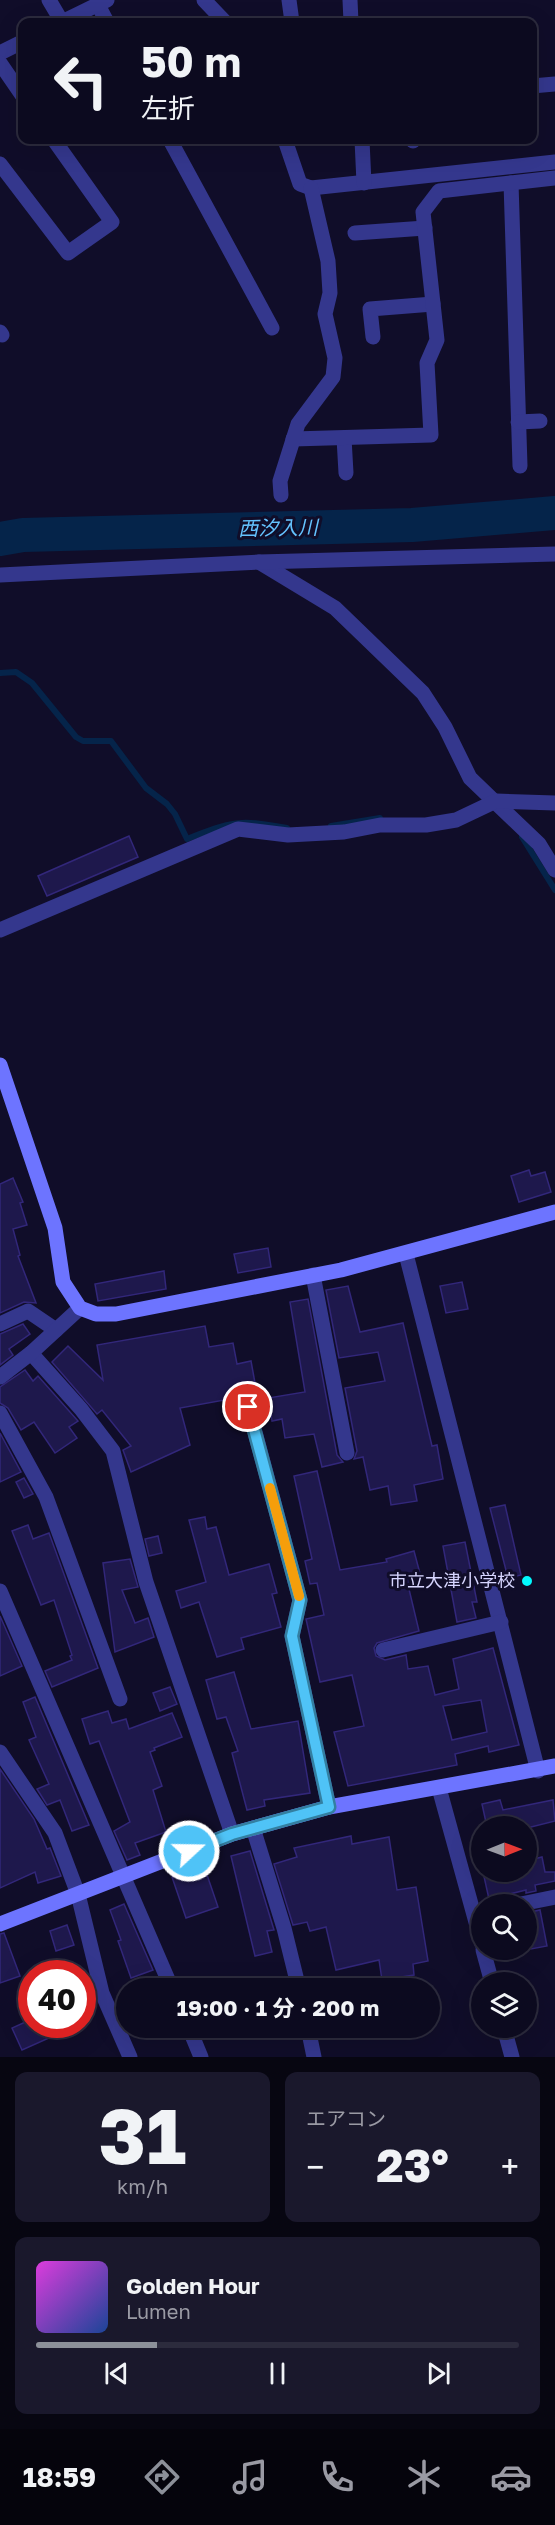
<!DOCTYPE html>
<html lang="ja">
<meta charset="utf-8">
<style>
body{margin:0;font-family:"Golos Text","Noto Sans JP",sans-serif;background:#1a182c;color:#f1f3f6;height:100vh;display:flex;flex-direction:column;font-size:22px;white-space:nowrap}
*{box-sizing:border-box;margin:0}
p{font-size:20px;color:#9a9aa4}
.icon{flex:none;width:33px;height:33px;fill:none;stroke:currentColor;stroke-width:2;stroke-linecap:round;stroke-linejoin:round}
.map{position:relative;height:2057px;overflow:hidden}
.panel{display:flex;flex-direction:column;gap:15px;padding:15px;background:#070611;flex:1}
.panel>*{flex:none}
.hud{position:absolute;left:18px;top:18px;width:519px;height:126px;border-radius:12px;box-shadow:0 6px 24px #0002,0 0 0 2px #2c2b3d;background:#0c0a1f;color:#f1f3f6;overflow:hidden}
.needle{width:39px;rotate:89deg}
.tools{position:absolute;left:471px;top:1816px;display:grid;gap:12px}
.tools a{display:grid;place-items:center;width:66px;height:66px;border-radius:50%;background:#0c0a1f;box-shadow:0 6px 24px #0002,0 0 0 2px #2c2b3d;font-size:30px}
.speed{position:absolute;left:18px;top:1960px;display:flex;gap:12px;font-size:30px;font-weight:700;text-align:center}
.speed>*{display:grid;place-content:center;width:78px;height:78px;border-radius:50%;background:#0c0a1f;box-shadow:0 6px 24px #0002,0 0 0 2px #2c2b3d;line-height:1}
.speed .limit{border:9px solid #d22;background:#fff;color:#111}
.pin{position:absolute;display:grid;place-items:center;width:51px;height:51px;color:#fff;margin:-26px;border:3px solid #fff;border-radius:50%;box-shadow:0 2px 6px #0007}
.me{position:absolute;width:66px;margin:-33px;rotate:69deg;stroke-linejoin:round;filter:drop-shadow(0 0 4px #0008)}
.turn{display:flex;align-items:center;gap:21px;height:126px;padding:0 24px;font-size:27px}
.turn .icon{width:78px;height:78px;stroke-width:2.5}
.turn b{display:block;font-size:42px;line-height:51px}
.big{font-size:45px;font-weight:700;line-height:1.1}
.panel .widget{flex:1;display:flex;flex-direction:column;justify-content:center;gap:9px;min-width:0;padding:0 21px;border-radius:12px;background:#1a182c}
.panel .dial{align-items:center;gap:0}
.dial b{font-size:78px;line-height:1}
.song{display:flex;align-items:center;gap:18px}
.cover{width:72px;height:72px;border-radius:9px;background:linear-gradient(135deg,hsl(300 70% 55%),hsl(220 70% 35%))}
.played{height:6px;border-radius:3px;background:linear-gradient(90deg,#8c9099 25%,#2c2b3d 25%)}
.keys{display:flex;justify-content:space-around;direction:ltr}
.heat{display:flex;justify-content:space-between;align-items:center;font-size:33px;direction:ltr}
.panel .tiles{flex:1;display:grid;gap:15px;grid-template-columns:1fr 1fr}
.widget:last-child{grid-column:span 2}
.trip{position:absolute;left:116px;top:1978px;width:324px;height:60px;border-radius:30px;background:#0c0a1f;box-shadow:0 6px 24px #0002,0 0 0 2px #2c2b3d;font-weight:700;line-height:60px;text-align:center}
.dock{display:flex;height:96px;justify-content:space-around;align-items:center;background:#05040c;color:#9a9aa4}
.dock .icon{width:42px;height:42px}
.dock .current{color:#8c9099}
.dock b{font-size:27px;color:#f1f3f6}
.map>svg:first-child{display:block}
</style>
<div class="map">
<svg width="555" height="2057" viewBox="0 0 555 2057">
<rect width="100%" height="100%" fill="#100d29"/>
<g fill="none" stroke-linecap="round" stroke-linejoin="round">
<!-- stream -->
<g stroke="#05244a" stroke-width="6">
<path d="M0,673L16,672L32,683L76,737L83,741H111L146,788L167,804L175,814L187,839C233,821 239,819 287,828"/>
<polyline points="331,826 380,818"/>
<polyline points="522,837 555,890"/>
</g>
<!-- river -->
<polyline stroke="#05244a" stroke-width="34" points="0,539 23,535 412,525 555,513"/>
</g>
<!-- building -->
<g fill="#1e184c" stroke="#32277a" stroke-width="1.5" fill-rule="evenodd">
<polygon points="129,836 138,857 47,896 38,876"/>
<polygon points="529,1170 531,1176 545,1172 551,1192 519,1202 511,1176"/>
<polygon points="13,1178 23,1202 20,1203 27,1225 13,1229 20,1255 18,1256 36,1303 24,1302 0,1313 0,1184"/>
<polygon points="268,1248 271,1267 238,1273 234,1254"/>
<polygon points="164,1271 166,1289 98,1301 95,1284"/>
<polygon points="462,1282 468,1309 446,1313 440,1286"/>
<polygon points="348,1286 360,1332 403,1323 432,1446 437,1445 443,1479 414,1485 417,1501 391,1505 388,1486 370,1490 363,1457 354,1459 357,1451 345,1388 385,1381 378,1352 339,1358 326,1290"/>
<polygon points="308,1299 337,1455 343,1462 322,1467 314,1434 285,1438 282,1419 272,1421 268,1398 305,1392 290,1302"/>
<polygon points="23,1324 30,1334 9,1349 13,1355 0,1365 0,1334"/>
<polygon points="205,1326 209,1347 233,1343 237,1364 251,1361 257,1394 180,1408 190,1445 131,1472 123,1450 131,1446 102,1410 97,1414 52,1362 68,1346 103,1380 97,1345"/>
<polygon points="25,1370 33,1381 38,1376 78,1421 69,1427 77,1438 55,1453 34,1422 21,1430 8,1408 0,1403 0,1387"/>
<polygon points="0,1433 21,1472 0,1482"/>
<path d="M317,1471L340,1570L387,1562L386,1559L414,1551L422,1581L408,1585L419,1631L377,1643L374,1648L376,1656L385,1660L406,1655L408,1669L428,1666L435,1695L459,1689L453,1659L493,1648L519,1745L489,1752L488,1746L455,1754L457,1765L348,1786L334,1732L364,1726L352,1675L320,1682L306,1619L324,1615L317,1583L310,1584L305,1561L312,1559L294,1476ZM481,1700L487,1732L452,1740L443,1706Z"/>
<polygon points="24,1478 33,1494 24,1498 16,1482"/>
<polygon points="505,1505 521,1575 508,1578 490,1508"/>
<polygon points="205,1517 207,1529 216,1527 229,1575 269,1564 277,1593 272,1594 281,1627 241,1638 244,1649 217,1657 199,1602 181,1608 176,1591 206,1582 189,1520"/>
<polygon points="28,1525 33,1539 49,1533 98,1668 52,1687 45,1671 72,1660 70,1656 72,1655 54,1600 41,1605 12,1531"/>
<polygon points="158,1536 162,1553 149,1556 145,1539"/>
<polygon points="465,1542 477,1602 472,1602 476,1618 457,1622 443,1546"/>
<polygon points="130,1559 138,1587 122,1590 135,1623 148,1618 154,1637 115,1652 103,1563"/>
<polygon points="0,1616 22,1666 0,1676"/>
<polygon points="234,1672 251,1729 298,1721 310,1793 264,1800 265,1806 247,1810 232,1753 238,1751 226,1717 217,1719 206,1680"/>
<polygon points="170,1687 177,1704 160,1711 153,1693"/>
<polygon points="35,1697 89,1825 72,1831 60,1800 47,1805 37,1789 49,1784 29,1740 36,1737 23,1702"/>
<polygon points="108,1711 112,1723 126,1719 129,1729 172,1713 182,1737 154,1748 155,1750 150,1752 162,1786 153,1790 166,1832 135,1843 140,1855 127,1860 114,1831 130,1822 99,1741 90,1744 82,1719"/>
<polygon points="0,1769 34,1819 47,1849 50,1848 61,1876 38,1883 35,1872 0,1888"/>
<polygon points="500,1800 503,1810 553,1800 555,1821 531,1827 487,1827 482,1804"/>
<polygon points="351,1836 352,1844 389,1837 397,1890 416,1887 428,1961 413,1964 414,1975 382,1980 379,1960 336,1970 326,1927 310,1931 307,1922 293,1925 274,1864 297,1857 294,1848"/>
<polygon points="250,1851 274,1930 267,1931 272,1952 255,1956 231,1856"/>
<polygon points="542,1857 545,1872 555,1872 555,1881 535,1885 536,1891 526,1893 526,1890 489,1899 483,1872 526,1872 526,1861"/>
<polygon points="204,1866 218,1907 186,1918 172,1877"/>
<polygon points="124,1904 153,1970 131,1978 118,1941 121,1940 110,1910"/>
<polygon points="540,1910 547,1946 531,1949 526,1936 526,1913"/>
<polygon points="67,1925 74,1945 56,1951 50,1931"/>
<polygon points="4,1933 20,1976 0,1983 0,1934"/>
<polygon points="32,2019 32,2025 78,2025 22,2050 12,2028"/>
</g>
<g fill="none" stroke-linecap="round" stroke-linejoin="round">
<!-- street -->
<g stroke="#34378d" stroke-width="15">
<polyline points="49,0 62,22"/>
<polyline points="204,0 225,22"/>
<polyline points="289,0 292,22"/>
<polyline points="350,0 351,22"/>
<polyline points="98,5 107,22"/>
<polyline points="62,22 107,0"/>
<polyline points="0,53 22,42"/>
<polyline points="0,63 22,95"/>
<polyline points="532,86 555,84"/>
<polyline points="170,140 272,328"/>
<polyline points="285,140 300,184 311,188 555,162"/>
<polyline points="362,140 364,183"/>
<polyline points="413,140 413,141"/>
<polyline points="0,164 68,253 112,222 54,140"/>
<polyline points="511,183 520,466"/>
<polyline points="355,233 425,228"/>
<polyline points="0,332 2,335"/>
<polyline points="373,337 370,309 433,304"/>
<polyline points="518,422 540,421"/>
<polyline points="344,438 346,473"/>
<polyline points="293,439 431,435 427,363 437,340 423,212 439,191 555,178"/>
<polyline points="281,495 280,481 298,424 333,377 335,358 325,314 330,293 328,261 311,188"/>
<polyline points="259,562 335,608 423,693 445,727 470,778 539,844 555,870"/>
<polyline points="0,575 259,562 555,554"/>
<polyline points="0,930 238,829 288,835 344,832 380,825 426,825 456,820 496,801 555,803"/>
<polyline points="406,1254 538,1771"/>
<polyline points="313,1275 347,1453"/>
<polyline points="0,1324 28,1311 56,1330"/>
<polyline points="31,1353 81,1409 113,1451 146,1582 232,1834"/>
<polyline points="0,1377 31,1353 80,1308"/>
<polyline points="248,1406 300,1600 292,1636 329,1807"/>
<polyline points="0,1413 46,1497 120,1699"/>
<polyline points="0,1591 172,1989"/>
<polyline points="383,1650 501,1622"/>
<polyline points="0,1752 55,1833 78,1894 102,1993 130,2057"/>
<polyline points="439,1788 482,1944"/>
<polyline points="253,1828 284,1928 299,1989"/>
<polyline points="516,1905 555,1897"/>
<polyline points="483,1950 492,1983"/>
<polyline points="189,2028 201,2057"/>
<polyline points="308,2028 314,2057"/>
<polyline points="504,2028 512,2057"/>
</g>
<!-- secondary -->
<g stroke="#6d74ff" stroke-width="15">
<polyline points="0,1065 55,1228 63,1282 80,1308 96,1314 116,1314 341,1270 555,1212"/>
<polyline points="0,1924 232,1834 329,1807 555,1766"/>
</g>
</g>
<g fill="none" stroke-linecap="round" stroke-linejoin="round">
<!-- route casing -->
<g stroke="#337fa1" stroke-width="15">
<polyline id="route" points="189,1851 232,1834 329,1807 292,1636 300,1600 248,1407"/>
</g>
<!-- route -->
<use href="#route" stroke="#4fc3f7" stroke-width="10"/>
<!-- slow -->
<polyline stroke="#f59e0b" stroke-width="10" points="270,1488 299,1596"/>
</g>
<!-- markers -->
<circle fill="#02f9ff" stroke="#100d29" stroke-width="2" cx="527" cy="1581" r="6"/>
<g text-anchor="middle" stroke-width="6" stroke-linejoin="round" paint-order="stroke">
<!-- poi labels -->
<g font-size="18" fill="#d7d6ff" stroke="#100d29" text-anchor="end">
<text x="515" y="1587">市立大津小学校</text>
</g>
<!-- water labels -->
<g font-size="20" font-style="italic" fill="#64c3ff" stroke="#100d29">
<text transform="translate(278 528) rotate(-1)" y="7">西汐入川</text>
</g>
</g>
</svg>
<div class="tools">
<a><svg class="needle" viewBox="-14 -14 28 28"><path d="M0-13l5 13h-10z" fill="#e53935"/><path d="M0 13l5-13h-10z" fill="#9a9aa4"/></svg></a>
<a><svg class="icon" aria-label="search" viewBox="0 0 24 24"><circle cx="10" cy="10" r="6"/><path d="M15 15l6 6"/></svg></a>
<a><svg class="icon" aria-label="layers" viewBox="0 0 24 24"><path d="M12 4l9 5-9 5-9-5zM3 14l9 5 9-5"/></svg></a>
</div>
<div class="speed"><div class="limit">40</div></div>
<div class="pin" style="left:248px;top:1407px;background:#d93025"><svg class="icon" aria-label="arrive" viewBox="0 0 24 24"><path d="M6 21V4h12l-3 4 3 4H6"/></svg></div>
<svg class="me" style="left:189px;top:1851px" viewBox="-20 -20 40 40"><circle r="17" fill="#4fc3f7" stroke="#fff" stroke-width="3"/><path d="M0-11L8 9 0 5-8 9z" fill="#fff"/></svg>
<div class="trip">19:00 · 1 分 · 200 m</div>
<div class="hud">
<div class="turn"><svg class="icon" aria-label="left" viewBox="0 0 24 24"><path d="M17 20v-9H6M10 6l-5 5 5 5"/></svg><div><b>50 m</b>左折</div></div>
</div>
</div>
<section class="panel">
<div class="tiles">
<div class="widget dial"><b>31</b><p>km/h</p></div>
<div class="widget"><p>エアコン</p>
<div class="heat"><a>−</a><b class="big">23°</b><a>+</a></div>
</div>
<div class="widget">
<div class="song"><i class="cover"></i><div><b>Golden Hour</b><p>Lumen</p></div></div>
<div class="played"></div>
<div class="keys"><svg class="icon" aria-label="previous" viewBox="0 0 24 24"><path d="M18 5L8 12l10 7zM5 5v14"/></svg><svg class="icon" aria-label="pause" viewBox="0 0 24 24"><path d="M8 5v14M16 5v14"/></svg><svg class="icon" aria-label="next" viewBox="0 0 24 24"><path d="M6 5l10 7-10 7zM19 5v14"/></svg></div>
</div>
</div>
</section>
<nav class="dock">
<b>18:59</b>
<svg class="icon current" aria-label="directions" viewBox="0 0 24 24"><path d="M12 3l9 9-9 9-9-9zM9 14v-3h6M13 9l2 2-2 2"/></svg>
<svg class="icon" aria-label="music" viewBox="0 0 24 24"><path d="M9 18V5l10-2v13"/><circle cx="6" cy="18" r="3"/><circle cx="16" cy="16" r="3"/></svg>
<svg class="icon" aria-label="phone" viewBox="0 0 24 24"><path d="M5 4h4l2 5-3 2q2 4 5 5l2-3 5 2v4C11 20 4 13 5 4z"/></svg>
<svg class="icon" aria-label="climate" viewBox="0 0 24 24"><path d="M12 3v18M4 7l16 10M4 17L20 7"/></svg>
<svg class="icon" aria-label="car" viewBox="0 0 24 24"><path d="M5 17H2v-5l4-1 3-4h7l3 4 3 1v5h-3M9 17h6M6 11h13"/><circle cx="7" cy="17" r="2"/><circle cx="17" cy="17" r="2"/></svg>
</nav>
